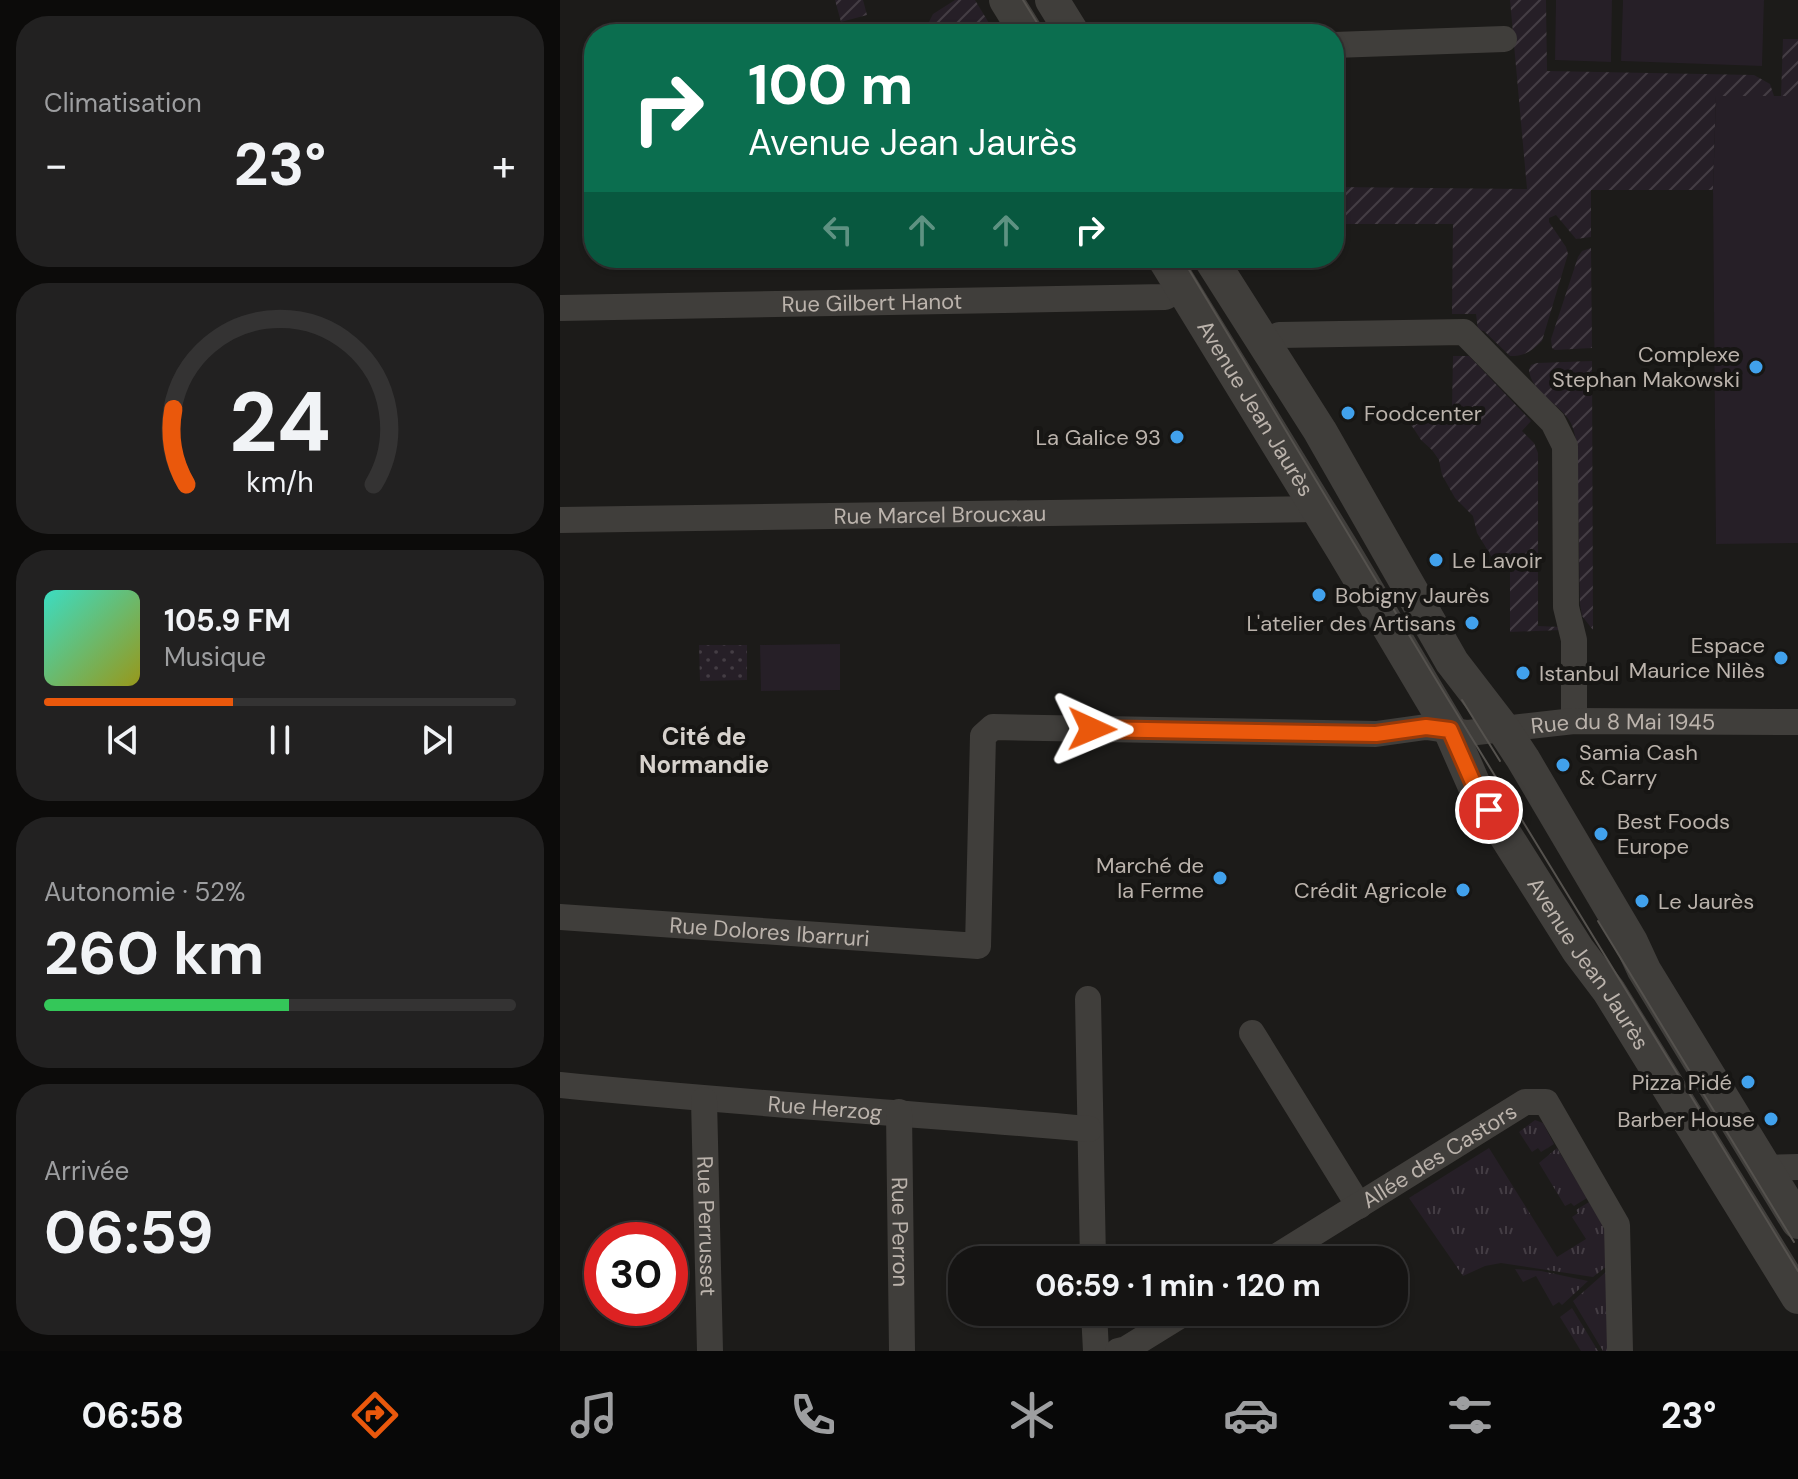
<!DOCTYPE html>
<html lang="fr">
<meta charset="utf-8">
<style>
body{margin:0;font-family:"DM Sans",sans-serif;background:#222121;color:#f1f3f6;height:100vh;display:flex;flex-direction:column;font-size:30px;white-space:nowrap}
*{box-sizing:border-box;margin:0}
p{font-size:26px;color:#9d9ea0}
.icon{flex:none;width:44px;height:44px;fill:none;stroke:currentColor;stroke-width:2;stroke-linecap:round;stroke-linejoin:round}
.map{position:relative;flex:1;overflow:hidden}
.details{display:flex;flex-direction:column;gap:16px;padding:16px;background:#0c0b0a;width:560px}
.details>*{flex:none}
.banner{position:absolute;left:24px;top:24px;width:760px;height:244px;border-radius:32px;box-shadow:0 2px 6px #0004,0 0 0 2px #343333;background:#0b6e4f;color:#fff;overflow:hidden}
.speed{position:absolute;left:24px;top:1222px;display:flex;gap:16px;font-size:40px;font-weight:700;text-align:center}
.speed>*{display:grid;place-content:center;width:104px;height:104px;border-radius:50%;background:#151413;box-shadow:0 2px 6px #0004,0 0 0 2px #343333;line-height:1}
.speed .limit{border:12px solid #d22;background:#fff;color:#111}
.pin{position:absolute;display:grid;place-items:center;width:68px;height:68px;color:#fff;margin:-34px;border:4px solid #fff;border-radius:50%;box-shadow:0 2px 8px #0007}
.me{position:absolute;width:88px;margin:-44px;rotate:91deg;stroke-linejoin:round;filter:drop-shadow(0 0 6px #0008)}
.turn{display:flex;align-items:center;gap:28px;height:168px;padding:0 32px;font-size:36px}
.turn .icon{width:104px;height:104px;stroke-width:2.5}
.turn b{display:block;font-size:56px;line-height:68px}
.lanes{display:flex;align-items:center;height:76px;padding:0 32px;background:#0003;justify-content:center;gap:40px;direction:ltr}
.lanes .off{opacity:.35}
.big{font-size:60px;font-weight:700;line-height:1.1}
.details .widget{flex:1;display:flex;flex-direction:column;justify-content:center;gap:12px;min-width:0;padding:0 28px;border-radius:32px;background:#222121}
.details .dial{align-items:center;gap:0}
.dial svg{height:208px;overflow:visible;fill:none;stroke:#343333;stroke-width:7;stroke-linecap:round;text-anchor:middle}
.dial text{fill:#f1f3f6;stroke:none}
.song{display:flex;align-items:center;gap:24px}
.cover{width:96px;height:96px;border-radius:12px;background:linear-gradient(135deg,hsl(170 70% 55%),hsl(60 70% 35%))}
.played{height:8px;border-radius:4px;background:linear-gradient(90deg,#ea580c 40%,#343333 40%)}
.keys{display:flex;justify-content:space-around;direction:ltr}
.heat{display:flex;justify-content:space-between;align-items:center;font-size:44px;direction:ltr}
.charge{height:12px;border-radius:6px;background:linear-gradient(90deg,#34c759 52%,#343333 0)}
.trip{position:absolute;left:388px;top:1246px;width:460px;height:80px;border-radius:32px;background:#151413;box-shadow:0 2px 6px #0004,0 0 0 2px #343333;font-weight:700;line-height:80px;text-align:center}
.dock{display:flex;height:128px;justify-content:space-around;align-items:center;background:#080808;color:#9d9ea0}
.dock .icon{width:56px;height:56px}
.dock .active{color:#ea580c}
.dock b{font-size:36px;color:#f1f3f6}
main{display:flex;flex:1;min-height:0}
.map>svg:first-child{display:block}
</style>
<main>
<section class="details">
<div class="widget"><p>Climatisation</p>
<div class="heat"><a>−</a><b class="big">23°</b><a>+</a></div>
</div>
<div class="widget dial"><svg viewBox="0 0 100 80">
<path d="M14 69A42 42 0 1 1 86 69"/>
<path d="M14 69A42 42 0 0 1 9 40" stroke="#ea580c"/>
<text x="50" y="56" font-size="32" font-weight="700">24</text>
<text x="50" y="72" font-size="11">km/h</text>
</svg></div>
<div class="widget">
<div class="song"><i class="cover"></i><div><b>105.9 FM</b><p>Musique</p></div></div>
<div class="played"></div>
<div class="keys"><svg class="icon" aria-label="previous" viewBox="0 0 24 24"><path d="M18 5L8 12l10 7zM5 5v14"/></svg><svg class="icon" aria-label="pause" viewBox="0 0 24 24"><path d="M8 5v14M16 5v14"/></svg><svg class="icon" aria-label="next" viewBox="0 0 24 24"><path d="M6 5l10 7-10 7zM19 5v14"/></svg></div>
</div>
<div class="widget"><p>Autonomie · 52%</p><b class="big">260 km</b><div class="charge"></div></div>
<div class="widget"><p>Arrivée</p><b class="big">06:59</b></div>
</section>
<div class="map">
<svg width="1238" height="1351" viewBox="0 0 1238 1351">
<defs>
<pattern id="grass-tufts" width="24" height="20" patternUnits="userSpaceOnUse" patternTransform="scale(2)"><rect width="24" height="20" fill="#261f27"/><path d="M3 7l-1-3M5 7V3M7 7l1-3M15 17l-1-3M17 17v-4M19 17l1-3" fill="none" stroke="#443d44"/></pattern>
<pattern id="park-dots" width="8" height="8" patternUnits="userSpaceOnUse" patternTransform="scale(2)"><rect width="8" height="8" fill="#261f27"/><path d="M2 2h.1M6 6h.1" fill="none" stroke="#443d44" stroke-width="1.8" stroke-linecap="round"/></pattern>
<pattern id="garden-furrows" width="10" height="10" patternUnits="userSpaceOnUse" patternTransform="scale(2)"><rect width="10" height="10" fill="#261f27"/><path d="M-1 1l2-2M0 10L10 0M9 11l2-2" fill="none" stroke="#443d44"/></pattern>
</defs>
<rect width="100%" height="100%" fill="#1c1b19"/>
<!-- grass -->
<g fill="url(#grass-tufts)">
<polygon points="975,1120 983,1123 994,1144 981,1152 978,1148 972,1152 959,1132"/>
<polygon points="929,1148 997,1257 1026,1239 1012,1217 1018,1213 1016,1210 1029,1202 1045,1229 1048,1265 1033,1277 941,1263 925,1266 903,1276 849,1198"/>
<polygon points="997,1148 1027,1198 1014,1206 1011,1203 1005,1206 979,1163"/>
<polygon points="955,1269 981,1271 1028,1281 1002,1305 999,1302 993,1306 976,1276 963,1282"/>
<polygon points="1048,1270 1048,1351 1043,1351 1013,1301"/>
<polygon points="1012,1308 1038,1351 1021,1351 1000,1317"/>
</g>
<!-- park -->
<polygon fill="url(#park-dots)" points="139,645 187,645 187,680 140,681"/>
<!-- garden -->
<g fill="url(#garden-furrows)">
<polygon points="275,0 303,0 307,15 281,22"/>
<polygon points="395,0 415,0 435,33 373,34 369,22 373,14"/>
<path d="M950,0H986L987,71L1194,75L1210,84L1214,96H1156L1153,190H1031V237L1016,239L996,215L989,218V222L1006,247L1008,254L982,341C972,351 965,356 950,356L924,331L918,330L916,314H892L893,224H774V187L967,189Z"/>
<polygon points="1223,39 1238,39 1238,96 1221,96"/>
<polygon points="1031,248 1032,348 995,350 992,348 991,339 1018,257 1022,251"/>
<polygon points="893,356 909,356 971,421 962,431 974,443 978,453 978,626 1000,627 1001,630 950,632 950,564 933,559 917,533 913,516 895,498 882,475 879,460 872,450 861,440 850,423 859,411 863,414 871,408 892,408"/>
<path d="M1032,361L1033,630L1022,616L1020,604L1017,447C1015,436 1014,425 1006,416C994,401 971,390 969,370L971,365L977,363Z"/>
</g>
<!-- pitch -->
<g fill="#261f27">
<polygon points="996,0 1052,0 1051,62 995,60"/>
<polygon points="1063,0 1204,0 1202,66 1061,61"/>
<polygon points="1156,96 1238,96 1238,543 1156,544 1153,190"/>
<polygon points="280,644 280,690 201,691 200,645"/>
</g>
<g fill="none" stroke-linecap="round" stroke-linejoin="round">
<!-- minor -->
<g stroke="#403e3b" stroke-width="26">
<polyline points="774,45 944,39"/>
<path id="s1" d="M0,308L605,297L622,288"/>
<polyline points="702,344 719,335 904,332 993,422 1005,446 1006,607 1014,640 1014,721"/>
<path id="s2" d="M0,520L758,509"/>
<path id="s3" d="M0,917L418,946L423,736L433,727L816,734L866,727L908,733L1014,721L1238,722"/>
<polyline points="528,999 533,1260"/>
<polyline points="692,1033 799,1206"/>
<path id="s4" d="M0,1085C176,1103 352,1113 529,1129"/>
<path id="s5" d="M144,1100L150,1351"/>
<path id="s6" d="M339,1112L342,1351"/>
<polyline points="1205,1168 1238,1167"/>
<path id="s7" d="M711,1260L965,1102H986L1057,1225L1060,1351"/>
<polyline points="534,1312 536,1351"/>
<polyline points="558,1351 566,1349 626,1312"/>
</g>
<!-- tertiary -->
<g stroke="#403e3b" stroke-width="34">
<polyline points="446,0 467,34"/>
<polyline points="492,0 513,34"/>
<path id="s8" d="M604,258L783,550L890,730L915,787L1018,950L1049,991L1238,1297"/>
<polyline points="650,258 760,431 892,662 942,727 963,759 1071,942 1084,970 1238,1222"/>
</g>
<!-- tram -->
<g stroke="#55524e" stroke-width="2">
<polyline points="463,0 484,34"/>
<polyline points="622,258 872,673 1238,1271"/>
<polyline points="902,700 940,761"/>
<polyline points="1038,921 1234,1242"/>
</g>
</g>
<g fill="none" stroke-linecap="round" stroke-linejoin="round">
<!-- route casing -->
<g stroke="#983908" stroke-width="20">
<polyline id="route" points="532,729 816,734 866,727 890,730 915,787 929,810"/>
</g>
<!-- route -->
<use href="#route" stroke="#ea580c" stroke-width="14"/>
</g>
<!-- markers -->
<g fill="#41a1ec" stroke="#171614" stroke-width="3">
<circle cx="1196" cy="367" r="8"/>
<circle cx="788" cy="413" r="8"/>
<circle cx="617" cy="437" r="8"/>
<circle cx="876" cy="560" r="8"/>
<circle cx="759" cy="595" r="8"/>
<circle cx="912" cy="623" r="8"/>
<circle cx="1221" cy="658" r="8"/>
<circle cx="963" cy="673" r="8"/>
<circle cx="1003" cy="765" r="8"/>
<circle cx="1041" cy="834" r="8"/>
<circle cx="660" cy="878" r="8"/>
<circle cx="903" cy="890" r="8"/>
<circle cx="1082" cy="901" r="8"/>
<circle cx="1188" cy="1082" r="8"/>
<circle cx="1211" cy="1119" r="8"/>
</g>
<g text-anchor="middle" stroke-width="8" stroke-linejoin="round" paint-order="stroke">
<!-- street labels -->
<g font-size="22" fill="#bbb3ac" stroke="#171614">
<text dy="8" stroke="none"><textPath href="#s1" startOffset="312">Rue Gilbert Hanot</textPath></text>
<text dy="8" stroke="none"><textPath href="#s8" startOffset="176">Avenue Jean Jaurès</textPath></text>
<text dy="8" stroke="none"><textPath href="#s2" startOffset="380">Rue Marcel Broucxau</textPath></text>
<text dy="8" stroke="none"><textPath href="#s3" startOffset="1274">Rue du 8 Mai 1945</textPath></text>
<text dy="8" stroke="none"><textPath href="#s3" startOffset="210">Rue Dolores Ibarruri</textPath></text>
<text dy="8" stroke="none"><textPath href="#s8" startOffset="824">Avenue Jean Jaurès</textPath></text>
<text dy="8" stroke="none"><textPath href="#s4" startOffset="266">Rue Herzog</textPath></text>
<text dy="8" stroke="none"><textPath href="#s7" startOffset="198">Allée des Castors</textPath></text>
<text dy="8" stroke="none"><textPath href="#s5" startOffset="126">Rue Perrusset</textPath></text>
<text dy="8" stroke="none"><textPath href="#s6" startOffset="120">Rue Perron</textPath></text>
</g>
<!-- poi labels -->
<g font-size="22" fill="#bbb3ac" stroke="#171614" text-anchor="end">
<text x="1180" y="362">Complexe<tspan x="1180" dy="25">Stephan Makowski</tspan></text>
<text x="804" y="421" text-anchor="start">Foodcenter</text>
<text x="601" y="445">La Galice 93</text>
<text x="892" y="568" text-anchor="start">Le Lavoir</text>
<text x="775" y="603" text-anchor="start">Bobigny Jaurès</text>
<text x="896" y="631">L'atelier des Artisans</text>
<text x="1205" y="653">Espace<tspan x="1205" dy="25">Maurice Nilès</tspan></text>
<text x="979" y="681" text-anchor="start">Istanbul</text>
<text x="1019" y="760" text-anchor="start">Samia Cash<tspan x="1019" dy="25">&amp; Carry</tspan></text>
<text x="1057" y="829" text-anchor="start">Best Foods<tspan x="1057" dy="25">Europe</tspan></text>
<text x="644" y="873">Marché de<tspan x="644" dy="25">la Ferme</tspan></text>
<text x="887" y="898">Crédit Agricole</text>
<text x="1098" y="909" text-anchor="start">Le Jaurès</text>
<text x="1172" y="1090">Pizza Pidé</text>
<text x="1195" y="1127">Barber House</text>
</g>
<!-- neighbourhood labels -->
<g font-size="24" font-weight="bold" fill="#d7d2cd" stroke="#171614">
<text x="144" y="745">Cité de<tspan x="144" dy="28">Normandie</tspan></text>
</g>
</g>
</svg>
<div class="speed"><div class="limit">30</div></div>
<div class="pin" style="left:929px;top:810px;background:#d93025"><svg class="icon" aria-label="arrive" viewBox="0 0 24 24"><path d="M6 21V4h12l-3 4 3 4H6"/></svg></div>
<svg class="me" style="left:532px;top:729px" viewBox="-20 -20 40 40"><path d="M0-17L14 15 0 8-14 15z" fill="#ea580c" stroke="#fff" stroke-width="4"/></svg>
<div class="trip">06:59 · 1 min · 120 m</div>
<div class="banner">
<div class="turn"><svg class="icon" aria-label="right" viewBox="0 0 24 24"><path d="M7 20v-9h11M14 6l5 5-5 5"/></svg><div><b>100 m</b>Avenue Jean Jaurès</div></div>
<div class="lanes"><svg class="icon off" aria-label="left" viewBox="0 0 24 24"><path d="M17 20v-9H6M10 6l-5 5 5 5"/></svg><svg class="icon off" aria-label="ahead" viewBox="0 0 24 24"><path d="M12 20V5M6 11l6-6 6 6"/></svg><svg class="icon off" aria-label="ahead" viewBox="0 0 24 24"><path d="M12 20V5M6 11l6-6 6 6"/></svg><svg class="icon" aria-label="right" viewBox="0 0 24 24"><path d="M7 20v-9h11M14 6l5 5-5 5"/></svg></div>
</div>
</div>
</main>
<nav class="dock">
<b>06:58</b>
<svg class="icon active" aria-label="directions" viewBox="0 0 24 24"><path d="M12 3l9 9-9 9-9-9zM9 14v-3h6M13 9l2 2-2 2"/></svg>
<svg class="icon" aria-label="music" viewBox="0 0 24 24"><path d="M9 18V5l10-2v13"/><circle cx="6" cy="18" r="3"/><circle cx="16" cy="16" r="3"/></svg>
<svg class="icon" aria-label="phone" viewBox="0 0 24 24"><path d="M5 4h4l2 5-3 2q2 4 5 5l2-3 5 2v4C11 20 4 13 5 4z"/></svg>
<svg class="icon" aria-label="climate" viewBox="0 0 24 24"><path d="M12 3v18M4 7l16 10M4 17L20 7"/></svg>
<svg class="icon" aria-label="car" viewBox="0 0 24 24"><path d="M5 17H2v-5l4-1 3-4h7l3 4 3 1v5h-3M9 17h6M6 11h13"/><circle cx="7" cy="17" r="2"/><circle cx="17" cy="17" r="2"/></svg>
<svg class="icon" aria-label="filters" viewBox="0 0 24 24"><path d="M4 7h16M4 17h16"/><circle cx="9" cy="7" r="2"/><circle cx="15" cy="17" r="2"/></svg>
<b>23°</b>
</nav>
